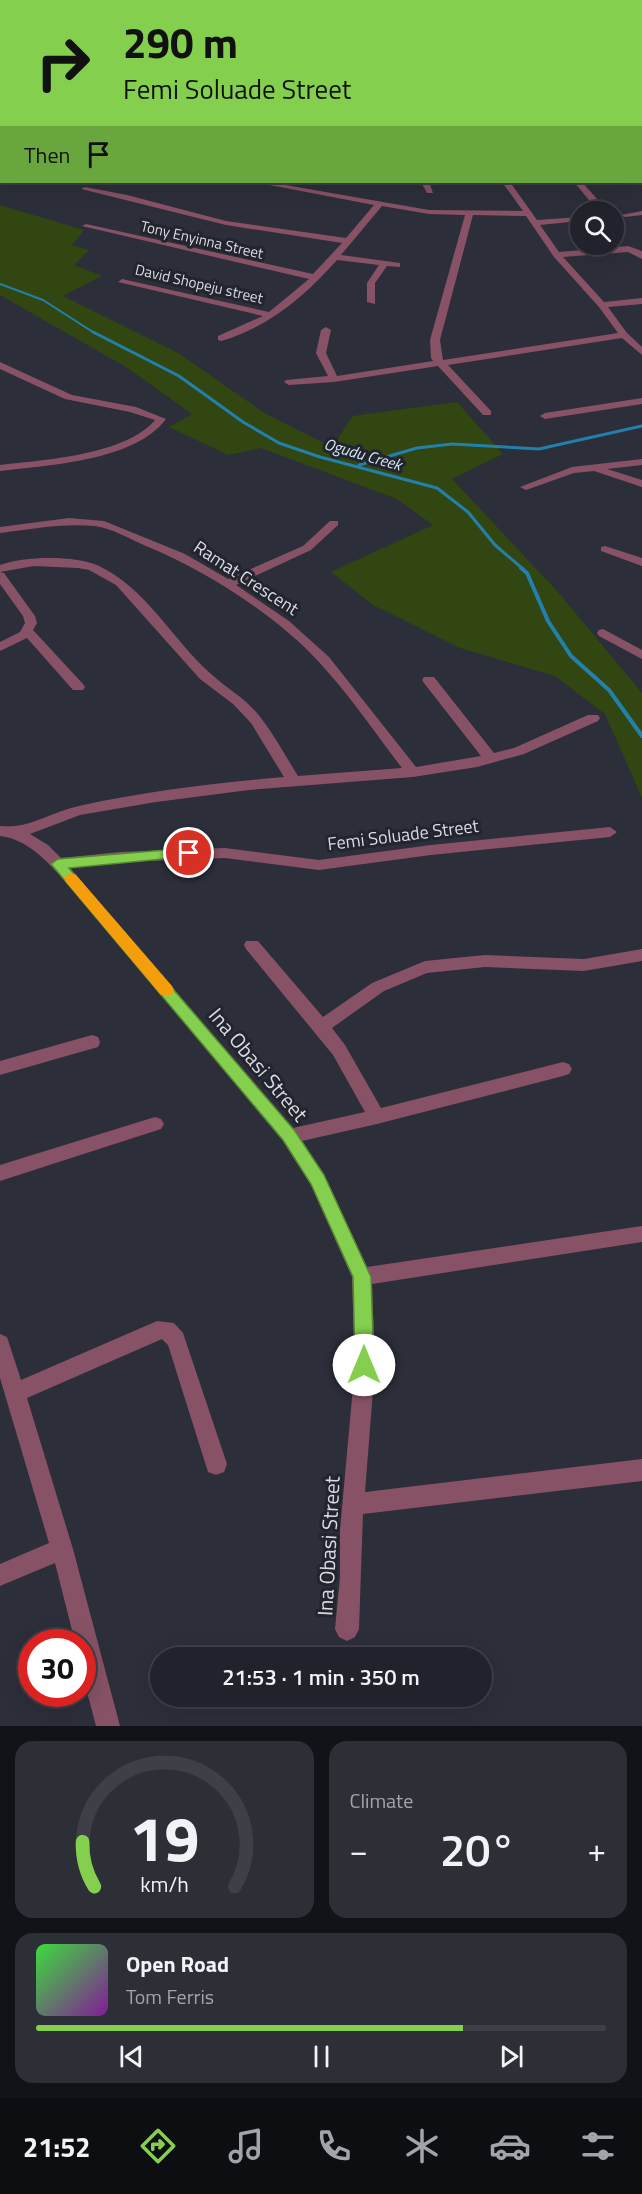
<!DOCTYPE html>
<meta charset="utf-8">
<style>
body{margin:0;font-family:"Titillium Web",sans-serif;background:#2d2f37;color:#f1f3f6;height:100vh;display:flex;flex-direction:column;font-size:22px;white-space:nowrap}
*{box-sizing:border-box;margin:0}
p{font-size:20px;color:#a2a4a9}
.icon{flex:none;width:33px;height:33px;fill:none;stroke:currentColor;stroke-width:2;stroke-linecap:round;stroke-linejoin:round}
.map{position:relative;height:1726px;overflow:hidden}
.drawer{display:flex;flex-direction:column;gap:15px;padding:15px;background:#121318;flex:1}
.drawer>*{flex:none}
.guide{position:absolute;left:0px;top:0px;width:642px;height:183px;box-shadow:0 6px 24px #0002,0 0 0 2px #3e3f47;background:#84d04e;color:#111;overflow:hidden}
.controls{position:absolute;left:570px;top:201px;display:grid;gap:12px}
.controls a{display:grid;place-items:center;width:54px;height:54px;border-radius:50%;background:#21222b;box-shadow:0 6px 24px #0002,0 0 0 2px #3e3f47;font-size:30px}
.speed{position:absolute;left:18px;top:1629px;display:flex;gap:12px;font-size:30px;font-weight:700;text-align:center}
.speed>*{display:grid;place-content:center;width:78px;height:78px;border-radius:50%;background:#21222b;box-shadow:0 6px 24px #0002,0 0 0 2px #3e3f47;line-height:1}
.speed .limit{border:9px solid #d22;background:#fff;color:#111}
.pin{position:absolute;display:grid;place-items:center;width:51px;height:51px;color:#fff;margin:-26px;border:3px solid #fff;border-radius:50%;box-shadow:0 2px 6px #0007}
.me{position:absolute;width:66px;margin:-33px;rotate:0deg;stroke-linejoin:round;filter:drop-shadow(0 0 4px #0008)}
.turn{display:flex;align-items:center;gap:21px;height:126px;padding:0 24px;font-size:27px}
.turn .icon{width:78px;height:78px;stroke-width:2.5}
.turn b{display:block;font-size:42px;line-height:51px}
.then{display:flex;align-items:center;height:57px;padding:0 24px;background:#0003;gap:12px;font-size:22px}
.big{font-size:45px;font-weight:600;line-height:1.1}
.drawer .card{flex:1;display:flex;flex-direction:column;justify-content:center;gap:9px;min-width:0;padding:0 21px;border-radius:18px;background:#2d2f37}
.drawer .dial{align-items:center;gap:0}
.dial svg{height:156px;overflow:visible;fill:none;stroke:#3e3f47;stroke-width:7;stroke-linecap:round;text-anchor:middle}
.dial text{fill:#f1f3f6;stroke:none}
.song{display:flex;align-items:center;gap:18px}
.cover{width:72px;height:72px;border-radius:9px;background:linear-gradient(135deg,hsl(120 70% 55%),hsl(290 70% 35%))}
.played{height:6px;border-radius:3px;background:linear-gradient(90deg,#84d04e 75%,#3e3f47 75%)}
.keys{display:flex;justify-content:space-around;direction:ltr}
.heat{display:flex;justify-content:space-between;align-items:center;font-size:33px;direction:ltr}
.drawer .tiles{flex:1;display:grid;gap:15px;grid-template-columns:1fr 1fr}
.card:last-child{grid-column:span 2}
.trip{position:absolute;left:150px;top:1647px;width:342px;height:60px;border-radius:30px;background:#21222b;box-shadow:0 6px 24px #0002,0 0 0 2px #3e3f47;font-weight:600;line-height:60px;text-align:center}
.dock{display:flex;height:96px;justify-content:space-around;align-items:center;background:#0d0e11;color:#a2a4a9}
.dock .icon{width:42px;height:42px}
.dock .active{color:#84d04e}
.dock b{font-size:27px;color:#f1f3f6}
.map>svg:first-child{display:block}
</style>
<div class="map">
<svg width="642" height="1726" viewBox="0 0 642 1726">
<rect width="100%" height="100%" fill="#2c2e39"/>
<!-- green -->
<polygon fill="#324611" points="0,205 84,230 72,245 89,250 74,265 102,276 63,296 178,353 266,414 332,447 353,416 457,402 503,454 452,479 558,592 642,693 642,798 605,714 555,676 460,648 373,605 331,572 433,525 397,499 261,448 228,455 169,427 192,414 126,367 0,295"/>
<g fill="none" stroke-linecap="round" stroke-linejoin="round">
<!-- stream-far2 -->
<polyline stroke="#2280ad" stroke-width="2" points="0,284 43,300 96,334"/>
<!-- stream-far1 -->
<g stroke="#2280ad" stroke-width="3">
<polyline points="93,332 179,376 243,422 279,443 320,457 437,488 468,512 495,545 523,569"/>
<polyline points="359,465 417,448 452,444 539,449 642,426"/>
</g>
<!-- stream -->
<polyline stroke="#2280ad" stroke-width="4" points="521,568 527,573 548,621 571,656 609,690 642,736"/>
<!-- street -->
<g fill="#875266" fill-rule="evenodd">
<polygon points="27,0 33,0 34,2 28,2"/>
<polygon points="162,0 184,0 156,2"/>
<polygon points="281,0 288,0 279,2"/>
<polygon points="326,0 333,0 324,2"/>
<polygon points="371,0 402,0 364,2"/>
<rect x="505" y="0" width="6" height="2"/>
<polygon points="554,0 565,2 556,2"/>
<polygon points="608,0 614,0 616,2 609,2"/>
<rect x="0" y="10" width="2" height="4"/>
<polygon points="640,17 642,18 642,22 640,21"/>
<rect x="0" y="31" width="2" height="4"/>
<rect x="640" y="40" width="2" height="4"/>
<rect x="0" y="50" width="2" height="4"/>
<polygon points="0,96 2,96 0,101"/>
<rect x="640" y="98" width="2" height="5"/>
<rect x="0" y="117" width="2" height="4"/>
<rect x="640" y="128" width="2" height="4"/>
<rect x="640" y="157" width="2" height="6"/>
<path d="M254,182H268L429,210L523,211L502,182H510L537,220L580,217V221L540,225L559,252L628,246L642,251V259L628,252L563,257L604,302L642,298V304L608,307L627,333L642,347V355L622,338L448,365L491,411V415H483L438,366L334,382L289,385L284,382L286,380L328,376L316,353L321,330L326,327L331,330L326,353L337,376L433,361L431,358L430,340L465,215L429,214L382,206L341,255L400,263V267L387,266L375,283V304L367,302V283L379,265L337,260C305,296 269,327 221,341L218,340V336L263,316L118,282L122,279L269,312L309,279L82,226L86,224L313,274L342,243L226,225L81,189L85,187L127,195L226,221L346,238L374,205ZM473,215L526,216L554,257L599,307L618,333L443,360L440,340Z"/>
<polygon points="421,182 429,182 433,193 427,193"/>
<polygon points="574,182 582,182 605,208 605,212 599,212"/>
<polygon points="642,211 642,215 625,217 621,215"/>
<path d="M0,362L72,395L136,407L166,419C135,461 49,465 0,471V465C43,460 126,455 155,420L130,412L65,399L0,369Z"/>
<polygon points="642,398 642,404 545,419 540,416 545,413"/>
<polygon points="642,459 642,465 607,469 642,480 642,487 594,471 574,473 526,490 520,487 572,467"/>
<path d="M69,518L104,521L185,554L228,579L303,546L330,521H338V525L311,550L236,585L289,621L329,657L416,767L481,756L424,683L422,680L424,677H434L494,753L514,748L588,715H598L600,718L598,721L524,754L477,767L413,777L249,790L156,802L80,815L30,834L48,845L61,858L120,852L225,848L319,860L431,845L610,827L617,832L610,837L431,855L319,870L225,858L120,862L70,868L293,1128L365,1112L333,1055L246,949L244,945L246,941H258L323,1017L372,983L425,961L485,955L584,959L642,949V961L584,971L485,967L427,973L384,991L332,1028L345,1045L381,1108L563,1062L569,1064L572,1069L569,1074L563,1076L377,1124L302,1141L324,1174L367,1267L642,1226V1242L372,1284L375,1365L365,1492L642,1459V1481L363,1514L359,1629L355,1637L347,1641L339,1637L335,1629L340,1577V1530L355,1365L352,1277L311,1185L283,1141L75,892C53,869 33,840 0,836V826C31,829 50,812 79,806C146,791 216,783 284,777L251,723L233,704L200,679L116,585L89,570L78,568L34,566L0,572L4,573L35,616L37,623L33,630L83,684L85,687L83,690H73L27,638L0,651V642L20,632L25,623L23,616L0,584V565C24,556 76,555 99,566C146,588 172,639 210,673C227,689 247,699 261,718C275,736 286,757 298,776L402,768C375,733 349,694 318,661C274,614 205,570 146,546C130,539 111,528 95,526C63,523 31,529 0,533V527Z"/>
<polygon points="605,546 642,558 642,566 601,551 601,547"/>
<polygon points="603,629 642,650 642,659 599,636 597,633 599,630"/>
<polygon points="92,1035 98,1037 100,1042 98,1047 0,1075 0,1061"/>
<polygon points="155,1117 161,1119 164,1124 161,1129 0,1181 0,1165"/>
<polygon points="157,1321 174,1323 183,1333 227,1464 224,1472 216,1475 208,1472 168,1345 162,1339 27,1398 73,1549 120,1726 96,1726 82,1673 82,1642 75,1642 55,1563 0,1586 0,1564 49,1543 0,1378 0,1334 7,1337 21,1380"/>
</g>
<!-- highway -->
<g fill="#f289b1" fill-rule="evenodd">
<polygon points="301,0 300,2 292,2 293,0"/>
<polygon points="315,0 322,0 314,2"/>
<polygon points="0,111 2,111 0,117"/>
</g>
</g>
<!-- route -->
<polygon fill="#84d04e" stroke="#568733" stroke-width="1.5" points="189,848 196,853 194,856 69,868 295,1131 324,1175 371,1277 374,1365 371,1371 364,1374 358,1371 355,1365 353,1277 311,1184 283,1140 51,864 58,859"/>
<!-- slow -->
<polygon fill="#f59e0b" points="71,873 76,875 172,986 174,990 172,995 161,995 66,882 64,878 66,875"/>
<g text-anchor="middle" stroke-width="6" stroke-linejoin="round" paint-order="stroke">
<!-- far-street labels -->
<g font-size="15" fill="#dadbe2" stroke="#22242e">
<text transform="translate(202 240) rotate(13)" y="5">Tony Enyinna Street</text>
<text transform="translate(199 284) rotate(13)" y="5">David Shopeju street</text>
</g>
<!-- far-water labels -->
<g font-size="16" font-style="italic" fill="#d3e7f4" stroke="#22242e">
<text transform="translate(363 454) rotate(16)" y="6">Ogudu Creek</text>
</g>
<!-- street labels -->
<g font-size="18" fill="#dadbe2" stroke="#22242e">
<text transform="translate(246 578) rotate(33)" y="6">Ramat Crescent</text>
<text transform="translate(403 835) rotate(-7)" y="6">Femi Soluade Street</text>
</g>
<!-- near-street labels -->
<g font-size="21" fill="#dadbe2" stroke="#22242e">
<text transform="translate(258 1065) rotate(50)" y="7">Ina Obasi Street</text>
<text transform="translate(329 1546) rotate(-87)" y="7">Ina Obasi Street</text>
</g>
</g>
</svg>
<div class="controls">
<a><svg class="icon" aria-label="search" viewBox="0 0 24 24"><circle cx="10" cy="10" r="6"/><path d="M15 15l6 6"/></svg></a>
</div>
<div class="speed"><div class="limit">30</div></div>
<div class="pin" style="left:189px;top:853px;background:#d93025"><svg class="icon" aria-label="arrive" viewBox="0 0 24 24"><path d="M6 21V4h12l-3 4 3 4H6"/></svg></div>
<svg class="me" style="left:364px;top:1365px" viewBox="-20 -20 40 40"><circle r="19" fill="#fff"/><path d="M0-13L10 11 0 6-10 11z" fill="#84d04e"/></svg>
<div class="trip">21:53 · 1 min · 350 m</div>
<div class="guide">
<div class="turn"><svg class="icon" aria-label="right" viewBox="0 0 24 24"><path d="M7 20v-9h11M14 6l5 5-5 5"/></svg><div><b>290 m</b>Femi Soluade Street</div></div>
<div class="then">Then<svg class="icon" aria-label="arrive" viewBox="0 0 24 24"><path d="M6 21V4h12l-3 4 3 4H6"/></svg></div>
</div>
</div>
<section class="drawer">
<div class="tiles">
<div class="card dial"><svg viewBox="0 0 100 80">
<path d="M14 69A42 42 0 1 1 86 69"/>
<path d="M14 69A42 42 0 0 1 8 46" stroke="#84d04e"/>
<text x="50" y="56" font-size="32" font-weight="700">19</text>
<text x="50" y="72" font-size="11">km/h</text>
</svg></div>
<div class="card"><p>Climate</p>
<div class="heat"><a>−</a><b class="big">20°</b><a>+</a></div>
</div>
<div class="card">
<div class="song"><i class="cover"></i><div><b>Open Road</b><p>Tom Ferris</p></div></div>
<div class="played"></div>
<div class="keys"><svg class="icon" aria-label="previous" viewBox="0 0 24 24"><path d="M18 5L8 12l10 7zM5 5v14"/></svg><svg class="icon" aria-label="pause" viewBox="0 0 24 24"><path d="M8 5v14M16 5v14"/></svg><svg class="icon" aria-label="next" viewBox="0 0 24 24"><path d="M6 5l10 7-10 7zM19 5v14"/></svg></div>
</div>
</div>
</section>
<nav class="dock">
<b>21:52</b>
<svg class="icon active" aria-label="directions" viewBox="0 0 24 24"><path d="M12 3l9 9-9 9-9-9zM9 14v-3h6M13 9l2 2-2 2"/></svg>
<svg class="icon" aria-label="music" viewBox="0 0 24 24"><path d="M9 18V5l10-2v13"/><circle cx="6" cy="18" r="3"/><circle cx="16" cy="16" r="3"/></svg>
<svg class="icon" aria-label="phone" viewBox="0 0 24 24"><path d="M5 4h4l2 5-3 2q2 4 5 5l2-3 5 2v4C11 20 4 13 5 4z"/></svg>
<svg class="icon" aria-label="climate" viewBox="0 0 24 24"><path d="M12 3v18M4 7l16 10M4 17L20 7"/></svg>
<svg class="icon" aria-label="car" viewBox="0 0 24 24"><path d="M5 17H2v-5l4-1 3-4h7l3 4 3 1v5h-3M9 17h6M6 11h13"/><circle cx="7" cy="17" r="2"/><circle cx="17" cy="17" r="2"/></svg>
<svg class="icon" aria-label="filters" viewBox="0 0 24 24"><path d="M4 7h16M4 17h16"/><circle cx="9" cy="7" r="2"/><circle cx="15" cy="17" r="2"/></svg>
</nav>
